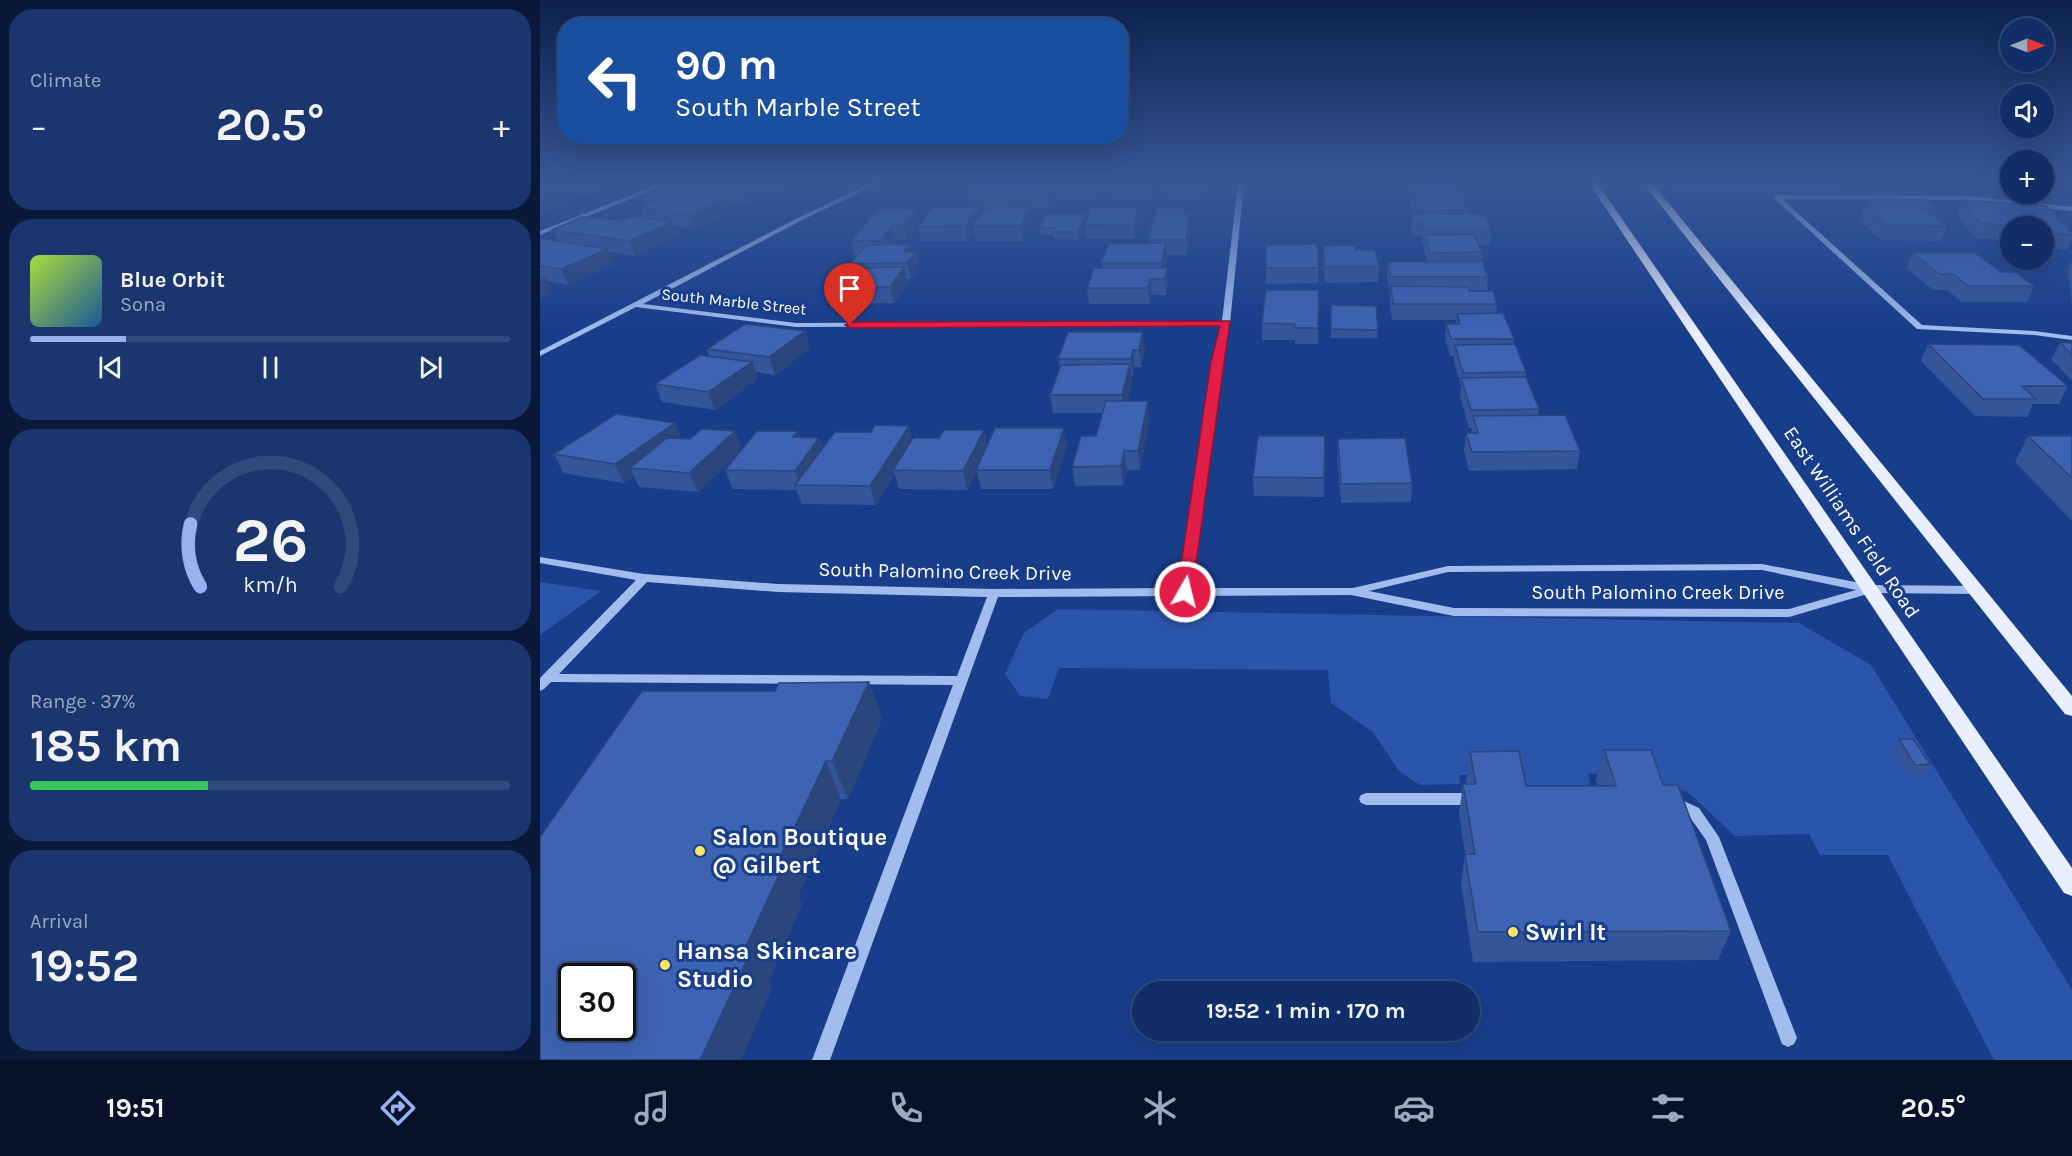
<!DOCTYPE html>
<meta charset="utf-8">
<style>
body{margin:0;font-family:Karla,sans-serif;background:#1b366e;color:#f1f3f6;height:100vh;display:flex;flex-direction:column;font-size:22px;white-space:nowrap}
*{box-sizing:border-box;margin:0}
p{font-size:20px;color:#9ca8c0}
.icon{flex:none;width:33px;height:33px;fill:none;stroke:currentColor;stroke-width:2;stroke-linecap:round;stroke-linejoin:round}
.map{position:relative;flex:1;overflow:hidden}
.sheet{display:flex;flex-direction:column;gap:9px;padding:9px;background:#0a1939;width:540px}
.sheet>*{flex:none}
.hud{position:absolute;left:18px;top:18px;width:570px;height:126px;border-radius:24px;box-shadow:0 6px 24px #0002,0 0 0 2px #314a7c;background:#1a4fa0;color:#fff;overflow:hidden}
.needle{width:39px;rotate:90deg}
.fabs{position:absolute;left:1460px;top:18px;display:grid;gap:12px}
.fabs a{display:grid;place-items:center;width:54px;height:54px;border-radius:50%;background:#122e68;box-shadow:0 6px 24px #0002,0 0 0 2px #314a7c;font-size:30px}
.speed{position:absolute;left:18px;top:963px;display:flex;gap:12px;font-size:30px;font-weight:700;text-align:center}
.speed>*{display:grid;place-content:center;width:78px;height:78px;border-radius:50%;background:#122e68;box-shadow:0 6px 24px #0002,0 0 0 2px #314a7c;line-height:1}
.speed .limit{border:3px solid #111;border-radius:9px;background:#fff;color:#111}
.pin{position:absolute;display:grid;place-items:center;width:51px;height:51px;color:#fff;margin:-62px -26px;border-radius:50% 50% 50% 0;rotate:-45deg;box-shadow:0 0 6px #0007}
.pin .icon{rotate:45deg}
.me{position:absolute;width:66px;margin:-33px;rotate:8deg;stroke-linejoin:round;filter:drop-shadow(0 0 4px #0008)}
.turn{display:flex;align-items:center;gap:21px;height:126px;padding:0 18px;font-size:27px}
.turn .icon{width:78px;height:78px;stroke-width:2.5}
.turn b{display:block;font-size:42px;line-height:51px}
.big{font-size:45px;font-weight:700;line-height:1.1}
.sheet .widget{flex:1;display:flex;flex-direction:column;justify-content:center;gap:9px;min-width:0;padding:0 21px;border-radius:24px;background:#1b366e}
.sheet .dial{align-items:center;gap:0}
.dial svg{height:156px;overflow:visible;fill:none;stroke:#314a7c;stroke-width:7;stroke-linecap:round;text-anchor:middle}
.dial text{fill:#f1f3f6;stroke:none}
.song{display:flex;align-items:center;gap:18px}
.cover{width:72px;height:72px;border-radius:9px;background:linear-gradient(135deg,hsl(80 70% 55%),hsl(210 70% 35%))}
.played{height:6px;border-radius:3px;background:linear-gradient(90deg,#95b2f1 20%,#314a7c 20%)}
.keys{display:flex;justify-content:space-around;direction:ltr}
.heat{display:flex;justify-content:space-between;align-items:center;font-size:33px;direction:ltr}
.charge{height:9px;border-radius:4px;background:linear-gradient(90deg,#34c759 37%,#314a7c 0)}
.trip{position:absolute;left:592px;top:981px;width:348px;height:60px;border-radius:30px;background:#122e68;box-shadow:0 6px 24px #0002,0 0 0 2px #314a7c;font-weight:700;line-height:60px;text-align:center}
.dock{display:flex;height:96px;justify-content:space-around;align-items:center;background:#07122a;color:#9ca8c0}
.dock .icon{width:42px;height:42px}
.dock .active{color:#95b2f1}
.dock b{font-size:27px;color:#f1f3f6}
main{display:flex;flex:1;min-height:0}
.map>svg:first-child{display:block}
</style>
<main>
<section class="sheet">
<div class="widget"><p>Climate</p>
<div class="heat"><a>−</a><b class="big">20.5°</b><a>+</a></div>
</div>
<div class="widget">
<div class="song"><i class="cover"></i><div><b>Blue Orbit</b><p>Sona</p></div></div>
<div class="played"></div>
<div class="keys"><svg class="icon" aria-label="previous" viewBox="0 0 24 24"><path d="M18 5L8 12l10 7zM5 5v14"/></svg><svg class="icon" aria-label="pause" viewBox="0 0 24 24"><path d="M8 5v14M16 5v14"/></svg><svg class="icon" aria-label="next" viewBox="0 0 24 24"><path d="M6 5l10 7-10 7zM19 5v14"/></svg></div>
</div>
<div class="widget dial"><svg viewBox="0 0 100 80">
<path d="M14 69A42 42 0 1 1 86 69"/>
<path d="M14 69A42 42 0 0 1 9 37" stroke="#95b2f1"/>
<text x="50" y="56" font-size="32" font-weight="700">26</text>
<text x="50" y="72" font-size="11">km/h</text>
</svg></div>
<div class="widget"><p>Range · 37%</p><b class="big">185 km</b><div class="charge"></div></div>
<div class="widget"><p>Arrival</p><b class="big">19:52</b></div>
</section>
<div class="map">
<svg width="1532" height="1060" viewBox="0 0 1532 1060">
<rect width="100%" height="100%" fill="#183d8b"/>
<!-- green -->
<g fill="#2b55aa">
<polygon points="1128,183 1289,183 1299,191 1136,192"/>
<polygon points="0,582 61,591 0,635"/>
<polygon points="518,609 1259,623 1331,665 1532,990 1532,1060 1454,1060 1348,855 1280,855 1269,834 1195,836 1148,792 1109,780 1106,773 1048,774 1050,785 986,785 983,774 919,775 920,784 880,785 859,771 833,732 791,703 788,670 519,668 508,699 480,696 465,674 484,633"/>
</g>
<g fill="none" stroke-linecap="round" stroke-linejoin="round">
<!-- minor -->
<g fill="#a3bcee" fill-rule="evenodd">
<polygon points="122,183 131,183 0,235 0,231"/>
<path d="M331,183H340L264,219L103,304L256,323L682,321L698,183H704L690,323L681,362L651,588H813L908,566L1222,564L1331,585L1435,586L1441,590L1435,594L1331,593L1249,617L914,616L811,595L458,597L290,1060H272L413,685L11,682L4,689L0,691V678L96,580L0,563V557L104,574L238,584L454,589L640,588L673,362L682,325L256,327L96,307L0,356V351L260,217ZM1222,570L1316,590L1249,609L914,608L829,591L908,572ZM107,582L238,592L447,597L417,676L19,674Z"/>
<polygon points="1236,195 1426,196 1532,207 1532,211 1426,200 1242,199 1382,325 1494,331 1532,336 1532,340 1494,335 1377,329 1234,198 1233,197"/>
<polygon points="826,793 934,793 939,795 941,799 939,803 934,805 826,805 821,803 819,799 821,795"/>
<polygon points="1135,797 1159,808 1179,837 1257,1038 1254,1044 1248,1047 1242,1044 1166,840 1149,816 1130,807 1128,803 1130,799"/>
</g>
<!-- major -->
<g fill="#eaefff" fill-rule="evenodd">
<polygon points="1049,183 1057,183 1532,868 1532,896 1524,893"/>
<polygon points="1103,183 1112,183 1532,696 1532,716 1525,714"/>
</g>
</g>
<!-- wall -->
<g fill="#345599" fill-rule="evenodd">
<polygon points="0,183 72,183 74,187 50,196 30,193 33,200 19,206 20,208"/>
<polygon points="143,183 242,183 244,190 211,205 189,202 192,213 154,229 134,226 138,236 95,256 69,252 74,264 28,285 7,281 12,293 0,298 0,238 17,240 12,230 104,218 100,207 103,205 100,197 146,192"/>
<path d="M513,183L515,197L509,208L491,207L493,221L483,241H436L434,232L428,241H381L378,227L429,207L427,193ZM438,207H471L440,216Z"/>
<polygon points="617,183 613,199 571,199 569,187 563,199 517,199 515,185"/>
<polygon points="621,183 668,183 665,199 622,199"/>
<polygon points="866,183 913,183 918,195 927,210 927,214 951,230 949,245 939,245 942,252 941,261 948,277 947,291 957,304 956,313 974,339 973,344 986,372 985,377 999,409 998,415 1040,451 1037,469 929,471 924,451 926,433 931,433 932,428 929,428 920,396 921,386 914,362 914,356 910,356 905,340 906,324 916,324 916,320 852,320 850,302 850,292 847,277 848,262 887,261 884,249 884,245 883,245 881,236 872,236 870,228 871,214 873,214 869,198 870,191 874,191 875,189 867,189"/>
<polygon points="1503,183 1512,183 1510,188 1503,187"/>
<polygon points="1330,199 1398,209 1395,217 1407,226 1401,241 1341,240 1319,220 1324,206 1327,206"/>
<polygon points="1423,200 1532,235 1532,239 1527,250 1503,248 1503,226 1470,226 1470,241 1435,238 1417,214"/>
<polygon points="338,209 380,223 367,240 356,240 353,244 370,244 372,252 376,252 379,267 371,279 367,279 368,283 354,303 298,304 293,288 311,268 310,264 316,256 315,256 311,241"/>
<polygon points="547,214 547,218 600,221 595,239 547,239 545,227 538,240 514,239 513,235 500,235 499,228"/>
<polygon points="645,214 651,228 647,255 627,255 627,258 625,268 628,283 626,295 612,295 610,304 549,304 547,288 562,268 561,263 608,243 608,240"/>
<polygon points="783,246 815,250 839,267 838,282 785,283 783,261"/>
<polygon points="1373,253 1461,272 1494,286 1487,302 1422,302 1407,290 1393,290 1367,268"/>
<polygon points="1532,260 1532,305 1528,269"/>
<polygon points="726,268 779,268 778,283 726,284"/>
<polygon points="779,290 778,344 755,344 755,340 722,340 722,323"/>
<polygon points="791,305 838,330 837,338 791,338"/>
<polygon points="265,331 270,348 235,375 216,372 218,379 175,410 122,402 115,384 169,356 167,349"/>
<polygon points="1520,342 1532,343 1532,381 1511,359"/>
<polygon points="1388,344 1528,386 1519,404 1493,404 1487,417 1435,416 1381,361"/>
<polygon points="605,348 601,367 595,367 593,376 591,376 592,382 587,401 610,419 600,470 587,470 583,485 535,486 532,467 556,436 563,413 513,413 510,395 520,369 518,359"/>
<polygon points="135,423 141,439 202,449 258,431 260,437 279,438 283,448 372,439 448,445 527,446 513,489 441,489 437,472 427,490 359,489 355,475 335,505 262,504 256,490 193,489 185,470 202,450 158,492 99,487 94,476 84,483 23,473 14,454"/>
<polygon points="785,436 784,497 714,496 713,477"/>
<polygon points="1488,436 1532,436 1532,521 1475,462"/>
<polygon points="798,439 872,483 871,502 801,503 797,457"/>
<polygon points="329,682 342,719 308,799 301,799 258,896 262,904 229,981 232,988 201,1060 0,1060 235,691"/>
<polygon points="1359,739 1390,764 1384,775 1369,775 1353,750"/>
<polygon points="1064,750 1123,785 1191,931 1178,960 933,962 921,884 925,854 919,814 923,784 926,784 930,752 986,786 1058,786 1056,780"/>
</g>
<!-- shaded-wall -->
<g fill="#2b457d">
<polygon points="45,183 72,183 74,187 50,196"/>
<polygon points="225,183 242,183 244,190 211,205 206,191"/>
<polygon points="513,183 515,197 509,208 507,194"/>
<polygon points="562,183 571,183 563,199 561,186"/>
<polygon points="612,183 617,183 613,199 612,185"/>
<polygon points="665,183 668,183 665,199 664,185"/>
<polygon points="27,186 33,200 19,206 20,208 0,216 0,199 8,193"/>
<polygon points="187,199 192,213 154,229 149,215"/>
<polygon points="438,207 441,221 433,226 434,232 428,241 425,226"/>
<polygon points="491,207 493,221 483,241 481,226"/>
<polygon points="598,207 600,221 595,239 593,224"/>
<polygon points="376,209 380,223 367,240 364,225"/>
<polygon points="547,214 548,221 545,225 545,227 538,240 537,232"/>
<polygon points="650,214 651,228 647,255 646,240"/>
<polygon points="132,222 138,236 95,256 89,241"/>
<polygon points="352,225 356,240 344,256 340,241"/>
<polygon points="626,243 627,258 623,278 621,263"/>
<polygon points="370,244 373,256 376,252 379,267 371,279 364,252"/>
<polygon points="67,249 74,264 28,285 21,269"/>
<polygon points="364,267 368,283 354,303 350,287"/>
<polygon points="627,268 628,283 626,295 625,279"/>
<polygon points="5,277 12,293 0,298 0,279"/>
<polygon points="610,279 612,295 610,304 608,288"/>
<polygon points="265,331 270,348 235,375 229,357"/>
<polygon points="603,332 605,348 601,367 599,350"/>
<polygon points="593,350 595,367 593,376 591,359"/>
<polygon points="212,362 218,379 175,410 168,392"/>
<polygon points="590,364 592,382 584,413 582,395"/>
<polygon points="608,401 610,419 600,470 598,451"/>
<polygon points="135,423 142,441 90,468 94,476 84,483 75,464"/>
<polygon points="369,426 373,444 353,470 355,475 335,505 330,486"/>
<polygon points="524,428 527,446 513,489 510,470"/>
<polygon points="444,430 448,448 436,470 437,472 427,490 423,471"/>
<polygon points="195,431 202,450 158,492 149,473"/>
<polygon points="258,431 264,450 253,437"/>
<polygon points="279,438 285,456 260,485 255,471"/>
<polygon points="584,451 587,470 583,485 581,466"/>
<polygon points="329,682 342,719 308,799 292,761"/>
<polygon points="286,761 301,799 258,896 262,904 229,981 232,988 201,1060 160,1060 204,951 236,866"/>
</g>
<!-- building -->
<g fill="#3d63b2" stroke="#2b457d" stroke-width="1.5" fill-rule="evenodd">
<polygon points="0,183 7,183 27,186 8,193 14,194 0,199"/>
<polygon points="152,183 225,183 206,191"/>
<polygon points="435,183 513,183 507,194 427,193"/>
<polygon points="516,183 562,183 561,186 515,185"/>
<polygon points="570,183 612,183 612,185 569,185"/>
<polygon points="621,183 665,183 664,185 621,185"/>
<polygon points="875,184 915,184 918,195 873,195 872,199 871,199 870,191 876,191"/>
<polygon points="123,188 187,199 149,215 100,207 116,200 100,197"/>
<polygon points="873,195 921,195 927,210 877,211"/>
<polygon points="1330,199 1387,200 1398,209 1385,209 1407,226 1346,225 1324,206 1338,206"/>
<polygon points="1423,200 1506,206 1532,233 1532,235 1503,233 1503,226 1476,226 1440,223"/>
<polygon points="393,207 438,207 425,226 378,227"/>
<polygon points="491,207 481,226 433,226 445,208"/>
<polygon points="551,207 598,207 593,224 545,225"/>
<polygon points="617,208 644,208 644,214 650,214 646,240 608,240"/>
<polygon points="338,209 376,209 364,225 352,225 340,241 311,241"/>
<polygon points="508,214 547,214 537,232 512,232 515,228 499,228"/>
<polygon points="871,214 945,214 951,230 884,230 882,222 873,222"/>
<polygon points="92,216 132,222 89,241 12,230 42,217 83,220"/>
<polygon points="934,234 942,252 890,253 885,235"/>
<polygon points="0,238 67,249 21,269 0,266"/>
<polygon points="626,243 621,263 561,263 569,244"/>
<polygon points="370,244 364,252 376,252 367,263 310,264 326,245"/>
<polygon points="777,244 779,268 726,268 726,245"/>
<polygon points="815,245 815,250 835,250 839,267 785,267 783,246"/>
<polygon points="1373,253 1435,253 1461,272 1475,272 1494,286 1428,286 1413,274 1399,274"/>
<polygon points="942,261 948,277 851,277 848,262"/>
<polygon points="364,267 350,287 293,288 309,268"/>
<polygon points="554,268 627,268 625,279 610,279 608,288 547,288"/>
<polygon points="851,286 928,287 929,291 953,291 957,304 853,304"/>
<polygon points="726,290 779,290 778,328 755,328 755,324 722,323"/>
<polygon points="791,305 836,306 838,330 791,329"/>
<polygon points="963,313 974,339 911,339 906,324 920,324 917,314"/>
<polygon points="205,324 265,331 229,357 167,349"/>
<polygon points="528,332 603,332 599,350 593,350 591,359 518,359"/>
<polygon points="1520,342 1532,343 1532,355"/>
<polygon points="975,344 986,372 923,373 915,345"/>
<polygon points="1388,344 1479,345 1528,386 1482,386 1496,399 1443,399"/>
<polygon points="160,355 212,362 168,392 115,384"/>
<polygon points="590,364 582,395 510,395 521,365"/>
<polygon points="986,377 999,409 931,410 921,378"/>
<polygon points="566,401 608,401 598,451 584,451 581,466 532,467 541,436 556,436"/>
<polygon points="76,414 135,423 75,464 14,454"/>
<polygon points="1025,415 1040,451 932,452 926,433 938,433 933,416"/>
<polygon points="335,425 369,426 330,486 255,485 295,432 331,432"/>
<polygon points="455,428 524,428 510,470 436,470"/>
<polygon points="162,429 195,431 149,473 90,468 127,438 150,439"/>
<polygon points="404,430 444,430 423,471 353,470 373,438 399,438"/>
<polygon points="217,431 258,431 253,437 279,438 255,471 185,470"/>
<polygon points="718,436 785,436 784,478 713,477"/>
<polygon points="1488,436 1532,436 1532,478"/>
<polygon points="865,438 872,483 801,484 798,439"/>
<path d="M329,682L292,761H286L236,866H243L204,951H211L160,1060H0V837L102,691H235L239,683ZM32,976H82V1028H32Z"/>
<polygon points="1359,739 1373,739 1390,764 1375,765"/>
<polygon points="1064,750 1111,750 1123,785 1138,785 1191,931 938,932 925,854 935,854 923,784 936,784 930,752 979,751 986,786 1076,786"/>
</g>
<!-- sky -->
<linearGradient id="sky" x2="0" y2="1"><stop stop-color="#0d224c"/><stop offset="0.55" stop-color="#375798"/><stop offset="1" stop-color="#375798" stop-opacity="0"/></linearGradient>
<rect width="1532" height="332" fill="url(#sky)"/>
<!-- route -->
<polygon fill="#e11d48" stroke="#92132f" stroke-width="1.5" points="690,321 652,592 645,597 637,592 671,362 680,326 310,328 305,325 310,322"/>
<!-- markers -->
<g fill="#ffe460" stroke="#183d8b" stroke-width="2">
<circle cx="160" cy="851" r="6"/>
<circle cx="973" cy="932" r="6"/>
<circle cx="125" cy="965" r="6"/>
</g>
<g text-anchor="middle" stroke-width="6" stroke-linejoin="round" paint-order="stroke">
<!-- far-street labels -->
<g font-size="16" fill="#fff" stroke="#183d8b">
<text transform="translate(194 301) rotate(6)" y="6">South Marble Street</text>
</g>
<!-- street labels -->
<g font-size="20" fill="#fff" stroke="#183d8b">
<text transform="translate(1312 522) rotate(56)" y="7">East Williams Field Road</text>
<text transform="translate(405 571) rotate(1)" y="7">South Palomino Creek Drive</text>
<text x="1118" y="599">South Palomino Creek Drive</text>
</g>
<!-- near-poi labels -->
<g font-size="24" font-weight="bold" fill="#fff" stroke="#183d8b" text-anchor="start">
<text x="172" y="845">Salon Boutique<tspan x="172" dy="28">@ Gilbert</tspan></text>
<text x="985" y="940">Swirl It</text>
<text x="137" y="959">Hansa Skincare<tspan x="137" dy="28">Studio</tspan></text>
</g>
</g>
</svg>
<div class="fabs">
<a><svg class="needle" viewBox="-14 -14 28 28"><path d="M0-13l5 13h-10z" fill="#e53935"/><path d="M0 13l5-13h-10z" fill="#9ca8c0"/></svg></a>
<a><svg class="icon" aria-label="sound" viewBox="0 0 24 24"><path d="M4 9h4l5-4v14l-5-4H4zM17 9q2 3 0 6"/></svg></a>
<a>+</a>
<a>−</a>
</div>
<div class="speed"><div class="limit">30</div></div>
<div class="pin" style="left:310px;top:325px;background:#d93025"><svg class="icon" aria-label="arrive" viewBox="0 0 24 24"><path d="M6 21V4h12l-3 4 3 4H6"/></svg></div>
<svg class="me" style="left:645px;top:592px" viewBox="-20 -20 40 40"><circle r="17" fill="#e11d48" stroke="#fff" stroke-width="3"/><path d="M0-11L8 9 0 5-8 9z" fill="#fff"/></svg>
<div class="trip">19:52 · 1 min · 170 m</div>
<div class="hud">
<div class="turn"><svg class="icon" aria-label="left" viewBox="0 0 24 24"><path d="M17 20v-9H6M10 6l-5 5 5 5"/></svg><div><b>90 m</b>South Marble Street</div></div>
</div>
</div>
</main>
<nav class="dock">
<b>19:51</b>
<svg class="icon active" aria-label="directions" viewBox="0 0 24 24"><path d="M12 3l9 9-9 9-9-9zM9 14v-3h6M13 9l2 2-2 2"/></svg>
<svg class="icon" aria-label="music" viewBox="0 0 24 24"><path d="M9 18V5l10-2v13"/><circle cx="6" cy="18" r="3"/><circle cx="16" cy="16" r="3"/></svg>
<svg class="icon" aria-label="phone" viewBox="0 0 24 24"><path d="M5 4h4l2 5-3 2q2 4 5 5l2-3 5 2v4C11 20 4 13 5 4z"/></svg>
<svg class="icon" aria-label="climate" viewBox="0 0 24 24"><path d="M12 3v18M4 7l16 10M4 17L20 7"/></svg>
<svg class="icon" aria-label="car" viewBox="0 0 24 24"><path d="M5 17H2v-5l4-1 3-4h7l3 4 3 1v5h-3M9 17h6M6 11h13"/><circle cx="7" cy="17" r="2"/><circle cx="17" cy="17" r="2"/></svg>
<svg class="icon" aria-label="filters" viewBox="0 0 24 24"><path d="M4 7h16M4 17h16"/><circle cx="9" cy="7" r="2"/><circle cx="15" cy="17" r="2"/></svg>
<b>20.5°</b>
</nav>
